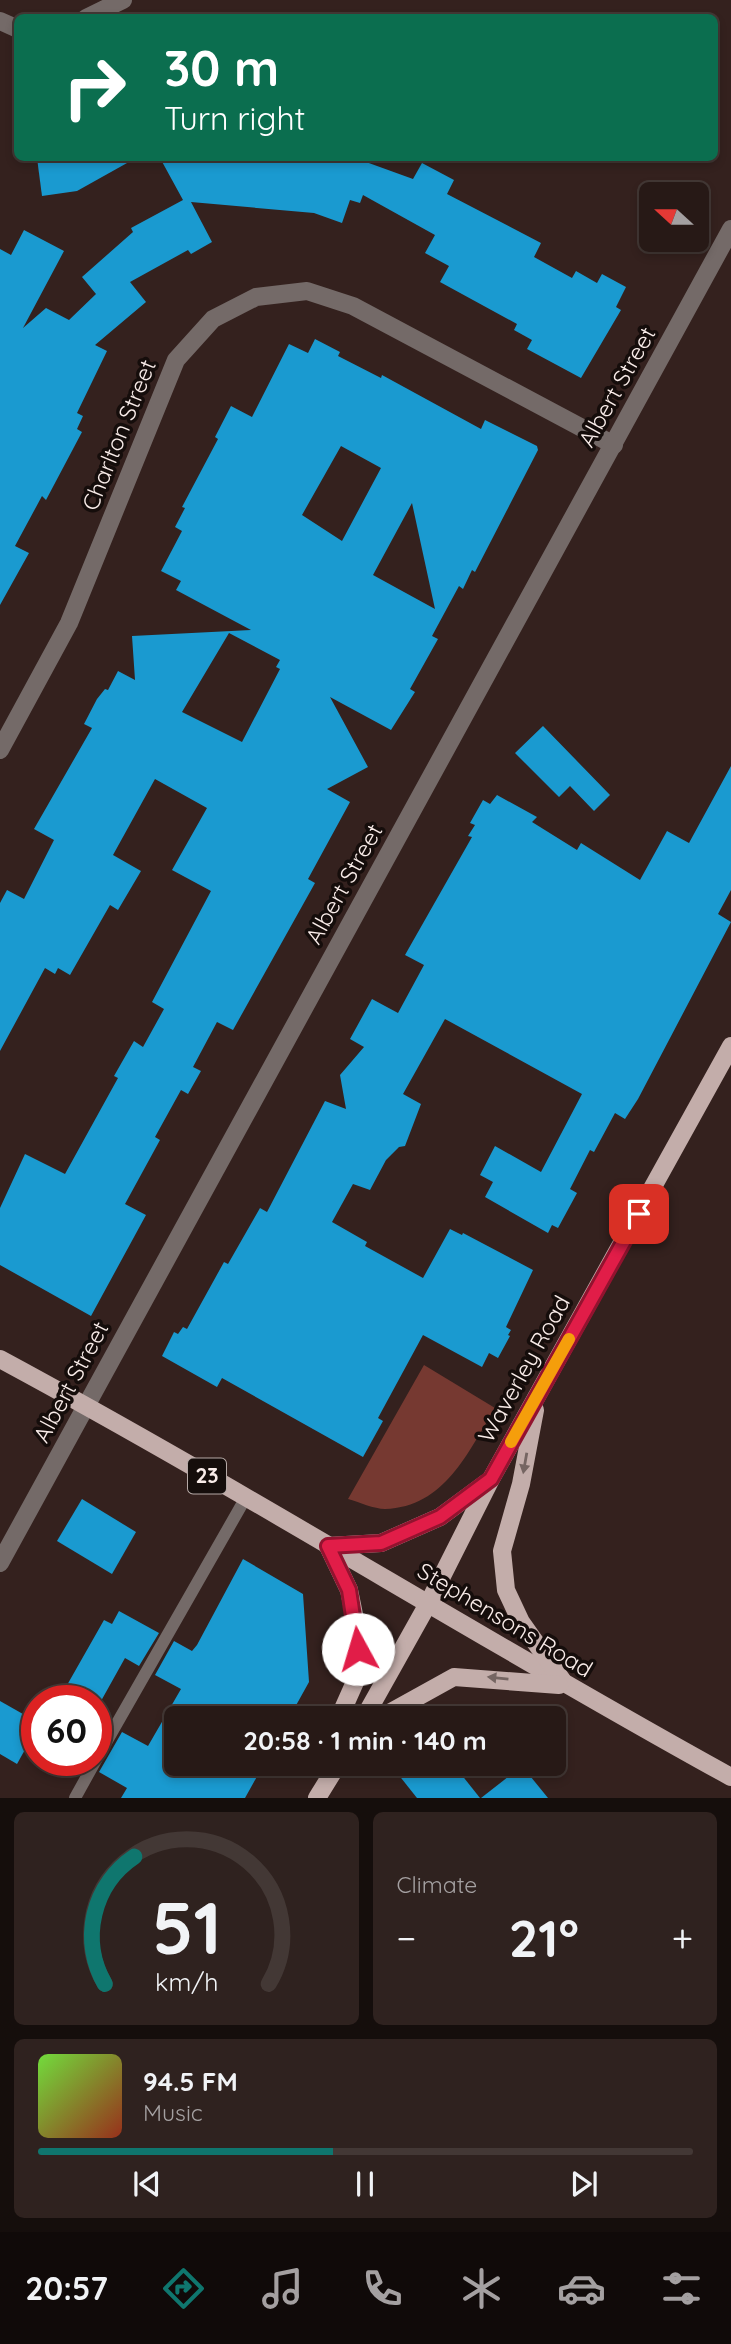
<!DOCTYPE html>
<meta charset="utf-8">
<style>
body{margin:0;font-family:Quicksand,sans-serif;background:#2f221f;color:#f1f3f6;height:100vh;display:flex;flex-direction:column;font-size:26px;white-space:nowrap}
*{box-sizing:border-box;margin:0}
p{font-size:23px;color:#a4a0a1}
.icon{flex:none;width:38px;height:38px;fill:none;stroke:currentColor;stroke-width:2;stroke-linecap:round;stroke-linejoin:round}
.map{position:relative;height:1798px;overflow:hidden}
.sheet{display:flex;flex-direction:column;gap:14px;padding:14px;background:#150e0c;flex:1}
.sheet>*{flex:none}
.hud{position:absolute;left:14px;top:14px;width:704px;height:147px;border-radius:10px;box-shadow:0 4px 10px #0003,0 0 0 2px #433835;background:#0b6e4f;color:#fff;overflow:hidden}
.needle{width:46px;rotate:291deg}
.fabs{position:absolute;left:639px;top:182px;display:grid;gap:14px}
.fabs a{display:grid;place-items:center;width:70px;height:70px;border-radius:10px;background:#271916;box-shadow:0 4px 10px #0003,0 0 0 2px #433835;font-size:35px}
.speed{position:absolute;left:21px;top:1685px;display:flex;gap:14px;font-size:35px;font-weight:700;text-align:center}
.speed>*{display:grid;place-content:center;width:91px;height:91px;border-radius:50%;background:#271916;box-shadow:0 4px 10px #0003,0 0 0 2px #433835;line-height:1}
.speed .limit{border:10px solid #d22;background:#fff;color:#111}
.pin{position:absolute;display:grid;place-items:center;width:60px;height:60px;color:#fff;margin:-30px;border-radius:14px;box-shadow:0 4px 10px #0006}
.me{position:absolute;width:77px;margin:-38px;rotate:354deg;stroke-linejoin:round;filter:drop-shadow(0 0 5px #0008)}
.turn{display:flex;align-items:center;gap:24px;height:147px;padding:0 35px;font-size:32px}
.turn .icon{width:91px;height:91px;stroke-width:2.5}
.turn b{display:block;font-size:49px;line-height:60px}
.big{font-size:52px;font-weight:800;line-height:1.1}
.sheet .tile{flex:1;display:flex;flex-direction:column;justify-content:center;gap:10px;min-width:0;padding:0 24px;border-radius:10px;background:#2f221f}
.sheet .dial{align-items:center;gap:0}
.dial svg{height:182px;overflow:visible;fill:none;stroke:#433835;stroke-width:7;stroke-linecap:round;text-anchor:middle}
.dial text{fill:#f1f3f6;stroke:none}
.song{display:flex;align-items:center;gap:21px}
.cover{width:84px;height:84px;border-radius:10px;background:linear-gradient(135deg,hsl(100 70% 55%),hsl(10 70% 35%))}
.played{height:7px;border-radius:4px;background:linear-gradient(90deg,#0f766e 45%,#433835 45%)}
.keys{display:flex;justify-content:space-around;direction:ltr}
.heat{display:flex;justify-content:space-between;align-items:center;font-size:38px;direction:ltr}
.sheet .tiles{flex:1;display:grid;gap:14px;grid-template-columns:1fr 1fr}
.tile:last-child{grid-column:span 2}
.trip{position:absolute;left:164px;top:1706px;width:402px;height:70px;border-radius:10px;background:#271916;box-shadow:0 4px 10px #0003,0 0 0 2px #433835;font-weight:800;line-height:70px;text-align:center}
.menu{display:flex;height:112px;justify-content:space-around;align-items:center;background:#100a09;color:#a4a0a1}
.menu .icon{width:49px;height:49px}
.menu .active{color:#0f766e}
.menu b{font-size:32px;color:#f1f3f6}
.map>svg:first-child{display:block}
</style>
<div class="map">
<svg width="731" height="1798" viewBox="0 0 731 1798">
<rect width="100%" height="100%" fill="#34211e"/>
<!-- green -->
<path fill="#763931" d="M424,1365L495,1408C468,1452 445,1507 385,1509C374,1509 359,1502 348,1499Z"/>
<!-- building -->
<g fill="#1a9ad0" fill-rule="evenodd">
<polygon points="37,158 136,158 77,191 42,196"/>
<polygon points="160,158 355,158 413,179 422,163 454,180 447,194 541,243 534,257 572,278 576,271 597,283 602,274 626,287 616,307 621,310 581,378 527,349 532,340 514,330 517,324 440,282 449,266 425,253 435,235 363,195 360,203 350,200 342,223 314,213 191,202 212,242 191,254 188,250 130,282 146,302 95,345 107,351 77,413 83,416 77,429 82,432 46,500 42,496 15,546 29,553 0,605 0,249 11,255 24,230 64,251 23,328 46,308 69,320 96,294 82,277 133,232 131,228 183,200"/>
<path d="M315,339L340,352L338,356L381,378L382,375L481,429L485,420L537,446L538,450L475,572L472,570L463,589L459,586L432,636L438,639L410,689L415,692L391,730L330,697L368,767L327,789L350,802L308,879L315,883L233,1030L217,1022L193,1067L201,1071L188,1094L181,1090L155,1137L160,1140L125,1204L146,1215L91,1316L0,1265V1208L25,1154L65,1174L118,1078L114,1076L134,1041L143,1047L164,1009L152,1002L211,891L172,870L207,808L155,779L113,855L141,871L118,910L110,905L70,975L58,968L55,974L45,968L0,1051V903L7,890L24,899L54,840L34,829L92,728L84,724L97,699L105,689L108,690L118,671L135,680L132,636L251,630L176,590L181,581L161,571L182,531L175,527L185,508L182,507L218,439L215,437L231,406L252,417L289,344L308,353ZM341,446L381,468L342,541L302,515ZM412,503L435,609L373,575ZM229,633L280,660L276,667L280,669L242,742L182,712Z"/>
<polygon points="543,726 610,795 594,811 570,786 559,797 515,753"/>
<polygon points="731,766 731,890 718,914 731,922 638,1099 625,1119 615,1113 594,1152 590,1150 570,1189 577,1193 558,1228 552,1225 548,1233 485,1197 493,1182 480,1175 495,1146 541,1172 582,1094 445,1019 403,1094 421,1104 405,1146 399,1147 386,1160 370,1190 353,1184 332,1222 367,1242 365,1246 423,1278 450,1229 462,1235 463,1233 533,1270 506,1327 511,1330 508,1335 510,1336 498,1358 489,1353 482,1367 423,1335 378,1418 383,1421 363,1457 222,1378 217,1387 162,1356 174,1332 178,1334 183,1327 187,1329 224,1262 228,1264 260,1208 267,1212 325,1101 346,1109 340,1075 364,1047 350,1039 372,999 398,1013 424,965 405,955 472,837 468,836 475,825 470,823 483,800 490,804 497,795 537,817 532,822 577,850 581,843 640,880 667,831 689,843"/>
<polygon points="82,1499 136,1532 112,1574 57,1541"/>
<polygon points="243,1559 303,1594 309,1682 289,1718 177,1718 177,1764 264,1764 245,1798 121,1798 127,1788 99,1772 122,1732 148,1746 181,1689 155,1675 174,1641 192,1651 197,1645"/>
<polygon points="119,1611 159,1633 139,1666 125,1658 101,1701 58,1701 104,1620 112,1624"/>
<polygon points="0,1701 37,1722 37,1728 17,1764 0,1754"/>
<polygon points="390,1764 453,1764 480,1798 417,1798"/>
<polygon points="522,1766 548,1798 481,1798"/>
</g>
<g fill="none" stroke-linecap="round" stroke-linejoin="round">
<!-- lane -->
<g stroke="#746a68" stroke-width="12">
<polyline points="96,1760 245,1499"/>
<polyline points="75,1798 96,1760"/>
</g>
<!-- street -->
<g stroke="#746a68" stroke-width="18">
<polyline points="86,18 123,0"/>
<polyline points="0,21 18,29"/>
<polyline points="0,750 69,623 176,360 213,319 256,297 307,291 353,306 614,445"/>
<polyline points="0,1563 731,229"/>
</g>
<!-- primary -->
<g stroke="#c3adaa" stroke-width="18">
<path d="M0,1359C247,1492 485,1642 731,1777"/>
<polyline points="535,1410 521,1484 502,1551 506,1590 521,1622 562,1680"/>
<polyline points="328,1546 349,1590 356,1624 359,1673 339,1718"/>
<polyline points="328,1546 381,1543 440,1517 486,1483"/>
<polyline points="364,1718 429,1602 491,1479 731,1046"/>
<polyline points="380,1718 454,1677 559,1685"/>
<polyline points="317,1798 338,1764"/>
</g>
</g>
<!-- one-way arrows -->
<defs><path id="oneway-solid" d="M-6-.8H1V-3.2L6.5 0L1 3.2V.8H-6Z" transform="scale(1.75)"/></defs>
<g fill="#756562">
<use href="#oneway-solid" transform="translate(525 1463) rotate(100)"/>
<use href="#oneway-solid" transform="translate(498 1678) rotate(-174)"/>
</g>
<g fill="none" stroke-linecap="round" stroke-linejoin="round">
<!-- route casing -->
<g stroke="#92132f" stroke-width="18">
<polyline id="route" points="358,1649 349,1590 328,1546 381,1543 440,1517 491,1479 639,1214"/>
</g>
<!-- route -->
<use href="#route" stroke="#e11d48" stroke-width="12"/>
<!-- slow -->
<polyline stroke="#f59e0b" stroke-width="12" points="511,1442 569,1339"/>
</g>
<g text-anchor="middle" stroke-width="7" stroke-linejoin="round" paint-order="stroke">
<!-- shield labels -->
<rect fill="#150d0b" stroke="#b5a9a6" stroke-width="2" x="188" y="1458.5" width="38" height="35" rx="5"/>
<g font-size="21" font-weight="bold" fill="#f9ece9">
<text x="207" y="1483">23</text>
</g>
<!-- street labels -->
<g font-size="23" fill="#f9ece9" stroke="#150d0b">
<text transform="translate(617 387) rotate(-61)" y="8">Albert Street</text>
<text transform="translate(119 435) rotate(-68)" y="8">Charlton Street</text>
<text transform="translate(344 884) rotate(-61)" y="8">Albert Street</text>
<text transform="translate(524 1369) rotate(-61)" y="8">Waverley Road</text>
<text transform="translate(71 1382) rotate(-62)" y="8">Albert Street</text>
<text transform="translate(505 1620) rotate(31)" y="8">Stephensons Road</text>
</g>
</g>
</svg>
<div class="fabs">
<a><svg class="needle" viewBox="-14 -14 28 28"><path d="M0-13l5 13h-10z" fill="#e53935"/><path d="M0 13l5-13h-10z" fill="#a4a0a1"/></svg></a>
</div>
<div class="speed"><div class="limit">60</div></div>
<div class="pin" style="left:639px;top:1214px;background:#d93025"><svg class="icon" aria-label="arrive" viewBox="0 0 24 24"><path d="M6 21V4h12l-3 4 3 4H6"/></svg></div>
<svg class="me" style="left:358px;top:1649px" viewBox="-20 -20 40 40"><circle r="19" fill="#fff"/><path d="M0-13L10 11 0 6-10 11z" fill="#e11d48"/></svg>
<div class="trip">20:58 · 1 min · 140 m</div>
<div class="hud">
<div class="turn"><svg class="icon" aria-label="right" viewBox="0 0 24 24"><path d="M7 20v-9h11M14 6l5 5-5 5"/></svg><div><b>30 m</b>Turn right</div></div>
</div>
</div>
<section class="sheet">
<div class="tiles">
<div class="tile dial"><svg viewBox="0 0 100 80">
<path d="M14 69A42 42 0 1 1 86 69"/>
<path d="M14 69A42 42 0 0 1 27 13" stroke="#0f766e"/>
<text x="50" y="56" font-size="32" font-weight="700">51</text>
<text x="50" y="72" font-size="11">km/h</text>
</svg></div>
<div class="tile"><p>Climate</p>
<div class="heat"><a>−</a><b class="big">21°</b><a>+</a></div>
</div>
<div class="tile">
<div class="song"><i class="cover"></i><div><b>94.5 FM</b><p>Music</p></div></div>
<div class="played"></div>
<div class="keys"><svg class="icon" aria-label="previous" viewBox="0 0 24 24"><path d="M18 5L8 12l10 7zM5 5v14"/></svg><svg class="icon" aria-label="pause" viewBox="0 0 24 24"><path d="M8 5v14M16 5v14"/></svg><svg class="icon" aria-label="next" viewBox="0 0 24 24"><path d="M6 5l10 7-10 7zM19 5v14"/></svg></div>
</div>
</div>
</section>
<nav class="menu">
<b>20:57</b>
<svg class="icon active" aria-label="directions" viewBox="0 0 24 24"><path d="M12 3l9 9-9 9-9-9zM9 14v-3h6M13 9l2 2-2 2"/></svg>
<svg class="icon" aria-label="music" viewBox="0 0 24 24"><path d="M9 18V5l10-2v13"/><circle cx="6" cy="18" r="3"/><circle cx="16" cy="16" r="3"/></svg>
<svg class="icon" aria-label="phone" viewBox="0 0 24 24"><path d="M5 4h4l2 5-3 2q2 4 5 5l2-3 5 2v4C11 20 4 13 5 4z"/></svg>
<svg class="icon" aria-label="climate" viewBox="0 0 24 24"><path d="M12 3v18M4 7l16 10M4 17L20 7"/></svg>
<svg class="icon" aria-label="car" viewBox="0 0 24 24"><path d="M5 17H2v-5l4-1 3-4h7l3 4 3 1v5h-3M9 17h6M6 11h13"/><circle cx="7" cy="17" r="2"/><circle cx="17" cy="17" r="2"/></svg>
<svg class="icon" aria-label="filters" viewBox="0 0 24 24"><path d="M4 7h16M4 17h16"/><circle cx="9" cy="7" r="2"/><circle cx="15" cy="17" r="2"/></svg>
</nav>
